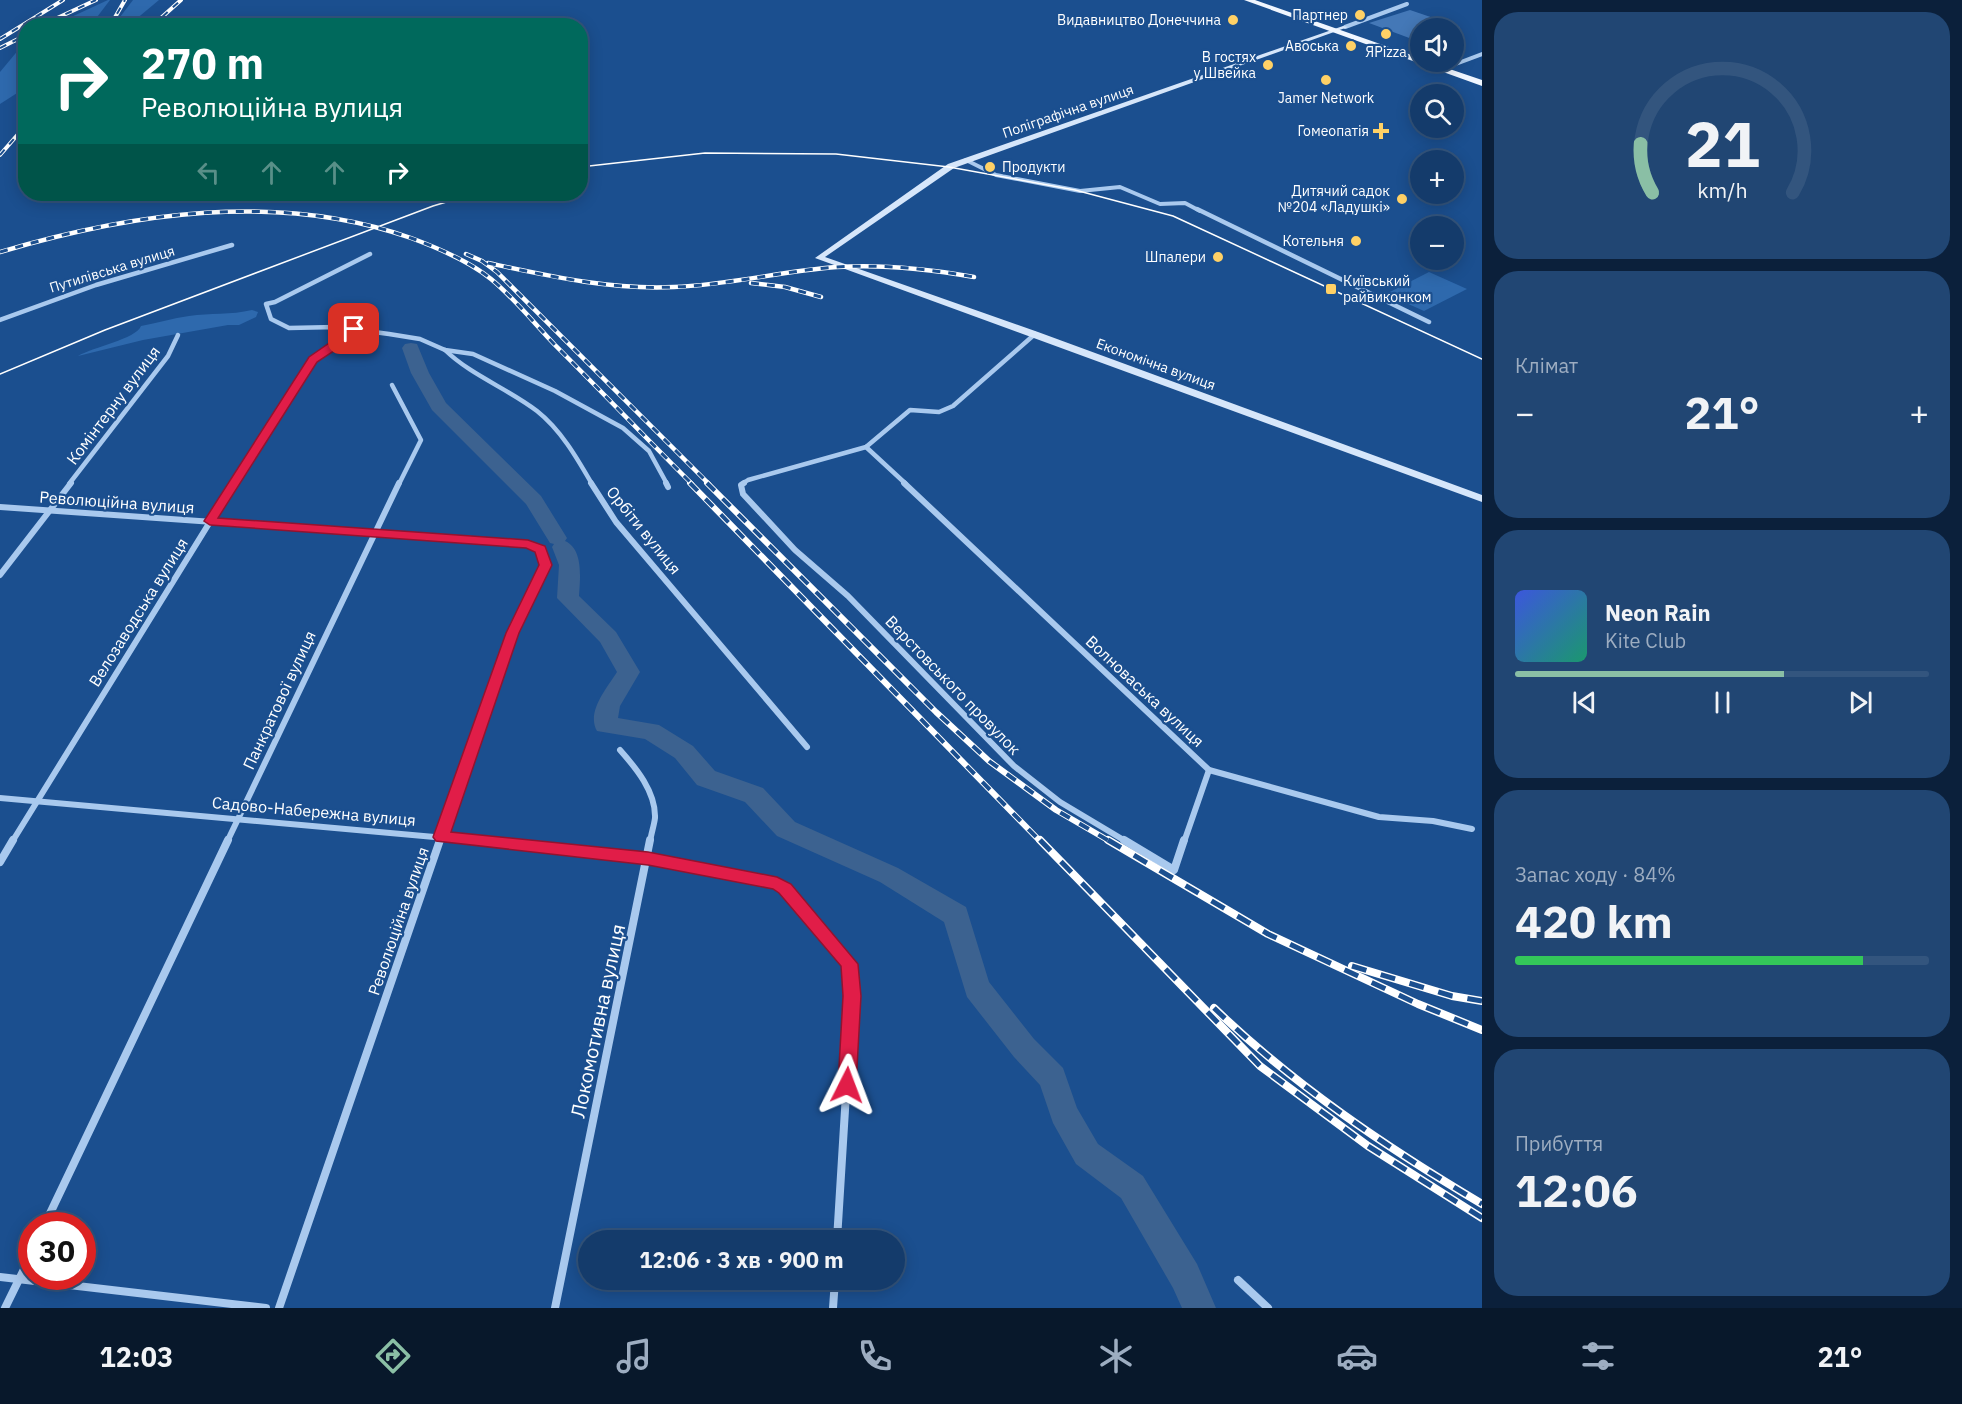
<!DOCTYPE html>
<html lang="uk">
<meta charset="utf-8">
<style>
body{margin:0;font-family:"IBM Plex Sans",sans-serif;background:#214673;color:#f1f3f6;height:100vh;display:flex;flex-direction:column;font-size:22px;white-space:nowrap}
*{box-sizing:border-box;margin:0}
p{font-size:20px;color:#9dadc1}
.icon{flex:none;width:33px;height:33px;fill:none;stroke:currentColor;stroke-width:2;stroke-linecap:round;stroke-linejoin:round}
.map{position:relative;flex:1;overflow:hidden}
.panel{display:flex;flex-direction:column;gap:12px;padding:12px;background:#0b203b;width:480px}
.panel>*{flex:none}
.banner{position:absolute;left:18px;top:18px;width:570px;height:183px;border-radius:24px;box-shadow:0 3px 15px #0003,0 0 0 2px #33557e;background:#00695c;color:#fff;overflow:hidden}
.tools{position:absolute;left:1410px;top:18px;display:grid;gap:12px}
.tools a{display:grid;place-items:center;width:54px;height:54px;border-radius:50%;background:#143b6b;box-shadow:0 3px 15px #0003,0 0 0 2px #33557e;font-size:30px}
.speed{position:absolute;left:18px;top:1212px;display:flex;gap:12px;font-size:30px;font-weight:700;text-align:center}
.speed>*{display:grid;place-content:center;width:78px;height:78px;border-radius:50%;background:#143b6b;box-shadow:0 3px 15px #0003,0 0 0 2px #33557e;line-height:1}
.speed .limit{border:9px solid #d22;background:#fff;color:#111}
.pin{position:absolute;display:grid;place-items:center;width:51px;height:51px;color:#fff;margin:-26px;border-radius:12px;box-shadow:0 3px 9px #0006}
.me{position:absolute;width:66px;margin:-33px;rotate:3deg;stroke-linejoin:round;filter:drop-shadow(0 0 4px #0008)}
.turn{display:flex;align-items:center;gap:21px;height:126px;padding:0 24px;font-size:27px}
.turn .icon{width:78px;height:78px;stroke-width:2.5}
.turn b{display:block;font-size:42px;line-height:51px}
.lanes{display:flex;align-items:center;height:57px;padding:0 24px;background:#0003;justify-content:center;gap:30px;direction:ltr}
.lanes .off{opacity:.35}
.big{font-size:45px;font-weight:700;line-height:1.1}
.panel .tile{flex:1;display:flex;flex-direction:column;justify-content:center;gap:9px;min-width:0;padding:0 21px;border-radius:24px;background:#214673}
.panel .dial{align-items:center;gap:0}
.dial svg{height:156px;overflow:visible;fill:none;stroke:#33557e;stroke-width:7;stroke-linecap:round;text-anchor:middle}
.dial text{fill:#f1f3f6;stroke:none}
.song{display:flex;align-items:center;gap:18px}
.cover{width:72px;height:72px;border-radius:9px;background:linear-gradient(135deg,hsl(230 70% 55%),hsl(160 70% 35%))}
.played{height:6px;border-radius:3px;background:linear-gradient(90deg,#8abfa5 65%,#33557e 65%)}
.keys{display:flex;justify-content:space-around;direction:ltr}
.heat{display:flex;justify-content:space-between;align-items:center;font-size:33px;direction:ltr}
.charge{height:9px;border-radius:4px;background:linear-gradient(90deg,#34c759 84%,#33557e 0)}
.trip{position:absolute;left:578px;top:1230px;width:327px;height:60px;border-radius:30px;background:#143b6b;box-shadow:0 3px 15px #0003,0 0 0 2px #33557e;font-weight:700;line-height:60px;text-align:center}
.dock{display:flex;height:96px;justify-content:space-around;align-items:center;background:#08182b;color:#9dadc1}
.dock .icon{width:42px;height:42px}
.dock .selected{color:#8abfa5}
.dock b{font-size:27px;color:#f1f3f6}
main{display:flex;flex:1;min-height:0}
.map>svg:first-child{display:block}
</style>
<main>
<div class="map">
<svg width="1482" height="1308" viewBox="0 0 1482 1308">
<rect width="100%" height="100%" fill="#1b4f8f"/>
<!-- green -->
<g fill="#2e69ad">
<polygon points="108,0 110,0 91,25 54,25"/>
<polygon points="133,0 159,0 129,25 117,21"/>
<polygon points="25,42 25,88 0,104 0,72"/>
<polygon points="1429,272 1467,289 1424,311 1386,294"/>
<path d="M252,310L258,312L256,317L239,325H228L143,340L78,356C93,347 136,339 141,326C157,323 173,318 189,316C210,313 231,315 252,310Z"/>
</g>
<g fill="none" stroke-linecap="round" stroke-linejoin="round">
<!-- river -->
<path fill="#3c6290" fill-rule="evenodd" d="M411,343L417,344L429,373L446,403L541,496L567,538L565,541C584,549 580,580 579,596L616,632L640,672L620,706L618,718L659,725L693,746L715,771L763,788L795,822L898,868L966,907L989,982L1034,1039L1063,1068L1077,1108L1098,1144L1143,1176L1197,1264L1216,1308H1182L1173,1288L1121,1198L1076,1164L1053,1123L1040,1085L1014,1057L967,997L944,922L880,882L777,836L745,802L697,785L675,758L645,739L597,731C586,712 607,688 617,672L600,642L557,598L559,565L552,547L554,544L550,543L526,504L432,410L411,373L402,348L405,344Z"/>
</g>
<!-- building -->
<polygon fill="#4478b7" points="1410,10 1460,27 1460,28 1420,28 1420,42 1369,23"/>
<g fill="none" stroke-linecap="round" stroke-linejoin="round">
<!-- street-far3 -->
<g stroke="#a9c9ee" stroke-width="4">
<polyline points="1345,27 1407,4"/>
<polyline points="1453,65 1482,54"/>
<polyline points="966,160 996,175 1080,191 1120,187 1160,204 1185,203 1200,211"/>
</g>
<!-- street-far2 -->
<g stroke="#a9c9ee" stroke-width="4.5">
<polyline points="1197,209 1429,322"/>
<polyline points="370,254 275,302 266,304 271,319 289,328 336,327 389,334 420,339 445,350 473,354 555,391 623,428 649,451 667,484"/>
<polyline points="0,320 96,285 232,245"/>
<path d="M445,350C472,376 507,388 537,411C561,430 577,458 592,484"/>
<polyline points="392,385 421,440 399,484"/>
<polyline points="866,447 906,484"/>
<polyline points="69,484 168,356 178,335"/>
<polyline points="233,484 313,360 343,340 354,329"/>
<polyline points="742,484 748,480 866,447 910,410 939,412 953,406 1035,334"/>
</g>
<!-- street-far1 -->
<g stroke="#a9c9ee" stroke-width="6">
<polyline points="591,483 616,522 807,747"/>
<polyline points="666,483 668,487"/>
<polyline points="744,483 741,485 743,494 795,550 848,596 1014,766 1060,802 1127,842"/>
<polyline points="904,483 1209,770 1379,817 1433,821 1472,829"/>
<polyline points="0,507 528,544 540,552 545,565 512,633 440,842"/>
<polyline points="0,575 71,483"/>
<path d="M620,750C636,768 656,792 655,818C654,826 651,834 650,842"/>
<polyline points="0,798 490,842"/>
<polyline points="12,842 234,483"/>
<polyline points="227,842 399,483"/>
<polyline points="1184,842 1209,770"/>
</g>
<!-- street -->
<g stroke="#a9c9ee" stroke-width="8">
<polyline points="475,840 648,858 777,883 785,888 845,957 849,964 852,996 837,1240"/>
<polyline points="1124,840 1174,870 1184,840"/>
<polyline points="0,862 13,840"/>
<polyline points="44,1226 228,840"/>
<polyline points="0,1277 266,1308"/>
<polyline points="1238,1280 1268,1308"/>
<polyline points="5,1308 32,1253"/>
<polyline points="279,1308 440,840"/>
<polyline points="555,1308 650,840"/>
<polyline points="833,1308 835,1280"/>
</g>
<!-- secondary -->
<polygon fill="#d6e6fa" fill-rule="evenodd" points="1343,26 1348,27 954,168 825,257 1038,332 1482,495 1482,502 815,258 948,164"/>
<!-- primary -->
<polygon fill="#f0f6ff" fill-rule="evenodd" points="1244,0 1255,0 1420,58 1420,62 1429,62 1482,80 1482,86"/>
<!-- tram -->
<g stroke="#fff" stroke-width="1.5">
<polyline points="580,167 705,153 836,154 949,167 1075,190 1173,216 1482,359"/>
<polyline points="0,374 105,330 433,206 473,194"/>
</g>
<!-- rail-far3 casing -->
<g stroke="#fff" stroke-width="4">
<g id="rail-far3">
<polyline points="40,26 96,0"/>
<polyline points="110,26 125,0"/>
<polyline points="152,26 181,0"/>
<polyline points="0,39 63,0"/>
<polyline points="0,48 26,35"/>
<polyline points="0,155 26,125"/>
</g>
</g>
<!-- rail-far2 casing -->
<g stroke="#fff" stroke-width="4.5">
<g id="rail-far2">
<path d="M0,252C132,213 278,191 411,238C438,248 469,261 491,279C514,298 534,323 555,345C601,391 646,438 692,484"/>
<polyline points="466,254 482,261 497,272 709,484"/>
<path d="M488,263C549,276 610,290 674,287C729,285 782,271 837,267C883,264 929,269 974,277"/>
<polyline points="751,283 785,287 821,297"/>
</g>
</g>
<!-- rail-far1 casing -->
<g stroke="#fff" stroke-width="6">
<g id="rail-far1">
<polyline points="690,483 1041,842"/>
<polyline points="707,483 936,712 989,761 1056,810 1111,842"/>
</g>
</g>
<!-- rail casing -->
<g stroke="#fff" stroke-width="8">
<g id="rail">
<polyline points="1040,840 1260,1066 1368,1146 1482,1218"/>
<polyline points="1108,840 1268,934 1418,1004 1482,1030"/>
<polyline points="1352,966 1452,996 1482,1001"/>
<path d="M1214,1008C1295,1086 1386,1147 1482,1204"/>
</g>
</g>
<!-- rail-far3 -->
<use href="#rail-far3" stroke="#1b4f8f" stroke-width="2" stroke-dasharray="7" stroke-linecap="butt"/>
<!-- rail-far2 -->
<use href="#rail-far2" stroke="#1b4f8f" stroke-width="3" stroke-dasharray="8" stroke-linecap="butt"/>
<!-- rail-far1 -->
<use href="#rail-far1" stroke="#1b4f8f" stroke-width="4" stroke-dasharray="11" stroke-linecap="butt"/>
<!-- rail -->
<use href="#rail" stroke="#1b4f8f" stroke-width="5" stroke-dasharray="15" stroke-linecap="butt"/>
</g>
<!-- route -->
<polygon fill="#e11d48" stroke="#92132f" stroke-width="1.5" points="354,326 359,329 346,343 317,362 218,518 528,540 545,546 552,565 519,633 451,832 648,852 777,877 791,884 858,964 861,996 856,1085 853,1091 847,1093 840,1091 838,1085 843,996 841,966 779,893 773,889 648,865 436,841 433,837 506,633 539,565 535,552 526,548 210,525 204,521 309,357"/>
<!-- markers -->
<g fill="#ffd166" stroke="#1b4f8f" stroke-width="2">
<circle cx="1360" cy="15" r="6"/>
<circle cx="1233" cy="20" r="6"/>
<circle cx="1386" cy="34" r="6"/>
<circle cx="1351" cy="46" r="6"/>
<circle cx="1268" cy="65" r="6"/>
<circle cx="1326" cy="80" r="6"/>
<path d="M1378 122h6v6h6v6h-6v6h-6v-6h-6v-6h6z"/>
<circle cx="990" cy="167" r="6"/>
<circle cx="1402" cy="199" r="6"/>
<circle cx="1356" cy="241" r="6"/>
<circle cx="1218" cy="257" r="6"/>
<rect x="1325" y="283" width="12" height="12" rx="3"/>
</g>
<g text-anchor="middle" stroke-width="4.5" stroke-linejoin="round" paint-order="stroke">
<!-- far-poi labels -->
<g font-size="14" fill="#fff" stroke="#1b4f8f" text-anchor="end">
<text x="1348" y="20">Партнер</text>
<text x="1221" y="25">Видавництво Донеччина</text>
<text x="1339" y="51">Авоська</text>
<text x="1386" y="57" text-anchor="middle">ЯPizza</text>
<text x="1256" y="62">В гостях<tspan x="1256" dy="16">у Швейка</tspan></text>
<text x="1326" y="103" text-anchor="middle">Jamer Network</text>
<text x="1369" y="136">Гомеопатія</text>
<text x="1002" y="172" text-anchor="start">Продукти</text>
<text x="1390" y="196">Дитячий садок<tspan x="1390" dy="16">№204 «Ладушкі»</tspan></text>
<text x="1344" y="246">Котельня</text>
<text x="1206" y="262">Шпалери</text>
<text x="1343" y="286" text-anchor="start">Київський<tspan x="1343" dy="16">райвиконком</tspan></text>
</g>
<!-- far-street labels -->
<g font-size="14" fill="#fff" stroke="#1b4f8f">
<text transform="translate(1068 111) rotate(-19)" y="5">Поліграфічна вулиця</text>
<text transform="translate(112 269) rotate(-17)" y="5">Путилівська вулиця</text>
<text transform="translate(1156 364) rotate(20)" y="5">Економічна вулиця</text>
</g>
<!-- street labels -->
<g font-size="16" fill="#fff" stroke="#1b4f8f">
<text transform="translate(113 405) rotate(-53)" y="6">Комінтерну вулиця</text>
<text transform="translate(117 502) rotate(4)" y="6">Революційна вулиця</text>
<text transform="translate(644 530) rotate(51)" y="6">Орбіти вулиця</text>
<text transform="translate(138 612) rotate(-58)" y="6">Велозаводська вулиця</text>
<text transform="translate(953 685) rotate(46)" y="6">Верстовського провулок</text>
<text transform="translate(1145 691) rotate(43)" y="6">Волноваська вулиця</text>
<text transform="translate(279 700) rotate(-65)" y="6">Панкратової вулиця</text>
<text transform="translate(314 811) rotate(5)" y="6">Садово-Набережна вулиця</text>
<text transform="translate(398 921) rotate(-71)" y="6">Революційна вулиця</text>
</g>
<!-- near-street labels -->
<g font-size="20" fill="#fff" stroke="#1b4f8f">
<text transform="translate(598 1021) rotate(-78)" y="7">Локомотивна вулиця</text>
</g>
</g>
</svg>
<div class="tools">
<a><svg class="icon" aria-label="sound" viewBox="0 0 24 24"><path d="M4 9h4l5-4v14l-5-4H4zM17 9q2 3 0 6"/></svg></a>
<a><svg class="icon" aria-label="search" viewBox="0 0 24 24"><circle cx="10" cy="10" r="6"/><path d="M15 15l6 6"/></svg></a>
<a>+</a>
<a>−</a>
</div>
<div class="speed"><div class="limit">30</div></div>
<div class="pin" style="left:354px;top:329px;background:#d93025"><svg class="icon" aria-label="arrive" viewBox="0 0 24 24"><path d="M6 21V4h12l-3 4 3 4H6"/></svg></div>
<svg class="me" style="left:847px;top:1085px" viewBox="-20 -20 40 40"><path d="M0-17L14 15 0 8-14 15z" fill="#e11d48" stroke="#fff" stroke-width="4"/></svg>
<div class="trip">12:06 · 3 хв · 900 m</div>
<div class="banner">
<div class="turn"><svg class="icon" aria-label="right" viewBox="0 0 24 24"><path d="M7 20v-9h11M14 6l5 5-5 5"/></svg><div><b>270 m</b>Революційна вулиця</div></div>
<div class="lanes"><svg class="icon off" aria-label="left" viewBox="0 0 24 24"><path d="M17 20v-9H6M10 6l-5 5 5 5"/></svg><svg class="icon off" aria-label="ahead" viewBox="0 0 24 24"><path d="M12 20V5M6 11l6-6 6 6"/></svg><svg class="icon off" aria-label="ahead" viewBox="0 0 24 24"><path d="M12 20V5M6 11l6-6 6 6"/></svg><svg class="icon" aria-label="right" viewBox="0 0 24 24"><path d="M7 20v-9h11M14 6l5 5-5 5"/></svg></div>
</div>
</div>
<section class="panel">
<div class="tile dial"><svg viewBox="0 0 100 80">
<path d="M14 69A42 42 0 1 1 86 69"/>
<path d="M14 69A42 42 0 0 1 8 44" stroke="#8abfa5"/>
<text x="50" y="56" font-size="32" font-weight="700">21</text>
<text x="50" y="72" font-size="11">km/h</text>
</svg></div>
<div class="tile"><p>Клімат</p>
<div class="heat"><a>−</a><b class="big">21°</b><a>+</a></div>
</div>
<div class="tile">
<div class="song"><i class="cover"></i><div><b>Neon Rain</b><p>Kite Club</p></div></div>
<div class="played"></div>
<div class="keys"><svg class="icon" aria-label="previous" viewBox="0 0 24 24"><path d="M18 5L8 12l10 7zM5 5v14"/></svg><svg class="icon" aria-label="pause" viewBox="0 0 24 24"><path d="M8 5v14M16 5v14"/></svg><svg class="icon" aria-label="next" viewBox="0 0 24 24"><path d="M6 5l10 7-10 7zM19 5v14"/></svg></div>
</div>
<div class="tile"><p>Запас ходу · 84%</p><b class="big">420 km</b><div class="charge"></div></div>
<div class="tile"><p>Прибуття</p><b class="big">12:06</b></div>
</section>
</main>
<nav class="dock">
<b>12:03</b>
<svg class="icon selected" aria-label="directions" viewBox="0 0 24 24"><path d="M12 3l9 9-9 9-9-9zM9 14v-3h6M13 9l2 2-2 2"/></svg>
<svg class="icon" aria-label="music" viewBox="0 0 24 24"><path d="M9 18V5l10-2v13"/><circle cx="6" cy="18" r="3"/><circle cx="16" cy="16" r="3"/></svg>
<svg class="icon" aria-label="phone" viewBox="0 0 24 24"><path d="M5 4h4l2 5-3 2q2 4 5 5l2-3 5 2v4C11 20 4 13 5 4z"/></svg>
<svg class="icon" aria-label="climate" viewBox="0 0 24 24"><path d="M12 3v18M4 7l16 10M4 17L20 7"/></svg>
<svg class="icon" aria-label="car" viewBox="0 0 24 24"><path d="M5 17H2v-5l4-1 3-4h7l3 4 3 1v5h-3M9 17h6M6 11h13"/><circle cx="7" cy="17" r="2"/><circle cx="17" cy="17" r="2"/></svg>
<svg class="icon" aria-label="filters" viewBox="0 0 24 24"><path d="M4 7h16M4 17h16"/><circle cx="9" cy="7" r="2"/><circle cx="15" cy="17" r="2"/></svg>
<b>21°</b>
</nav>
